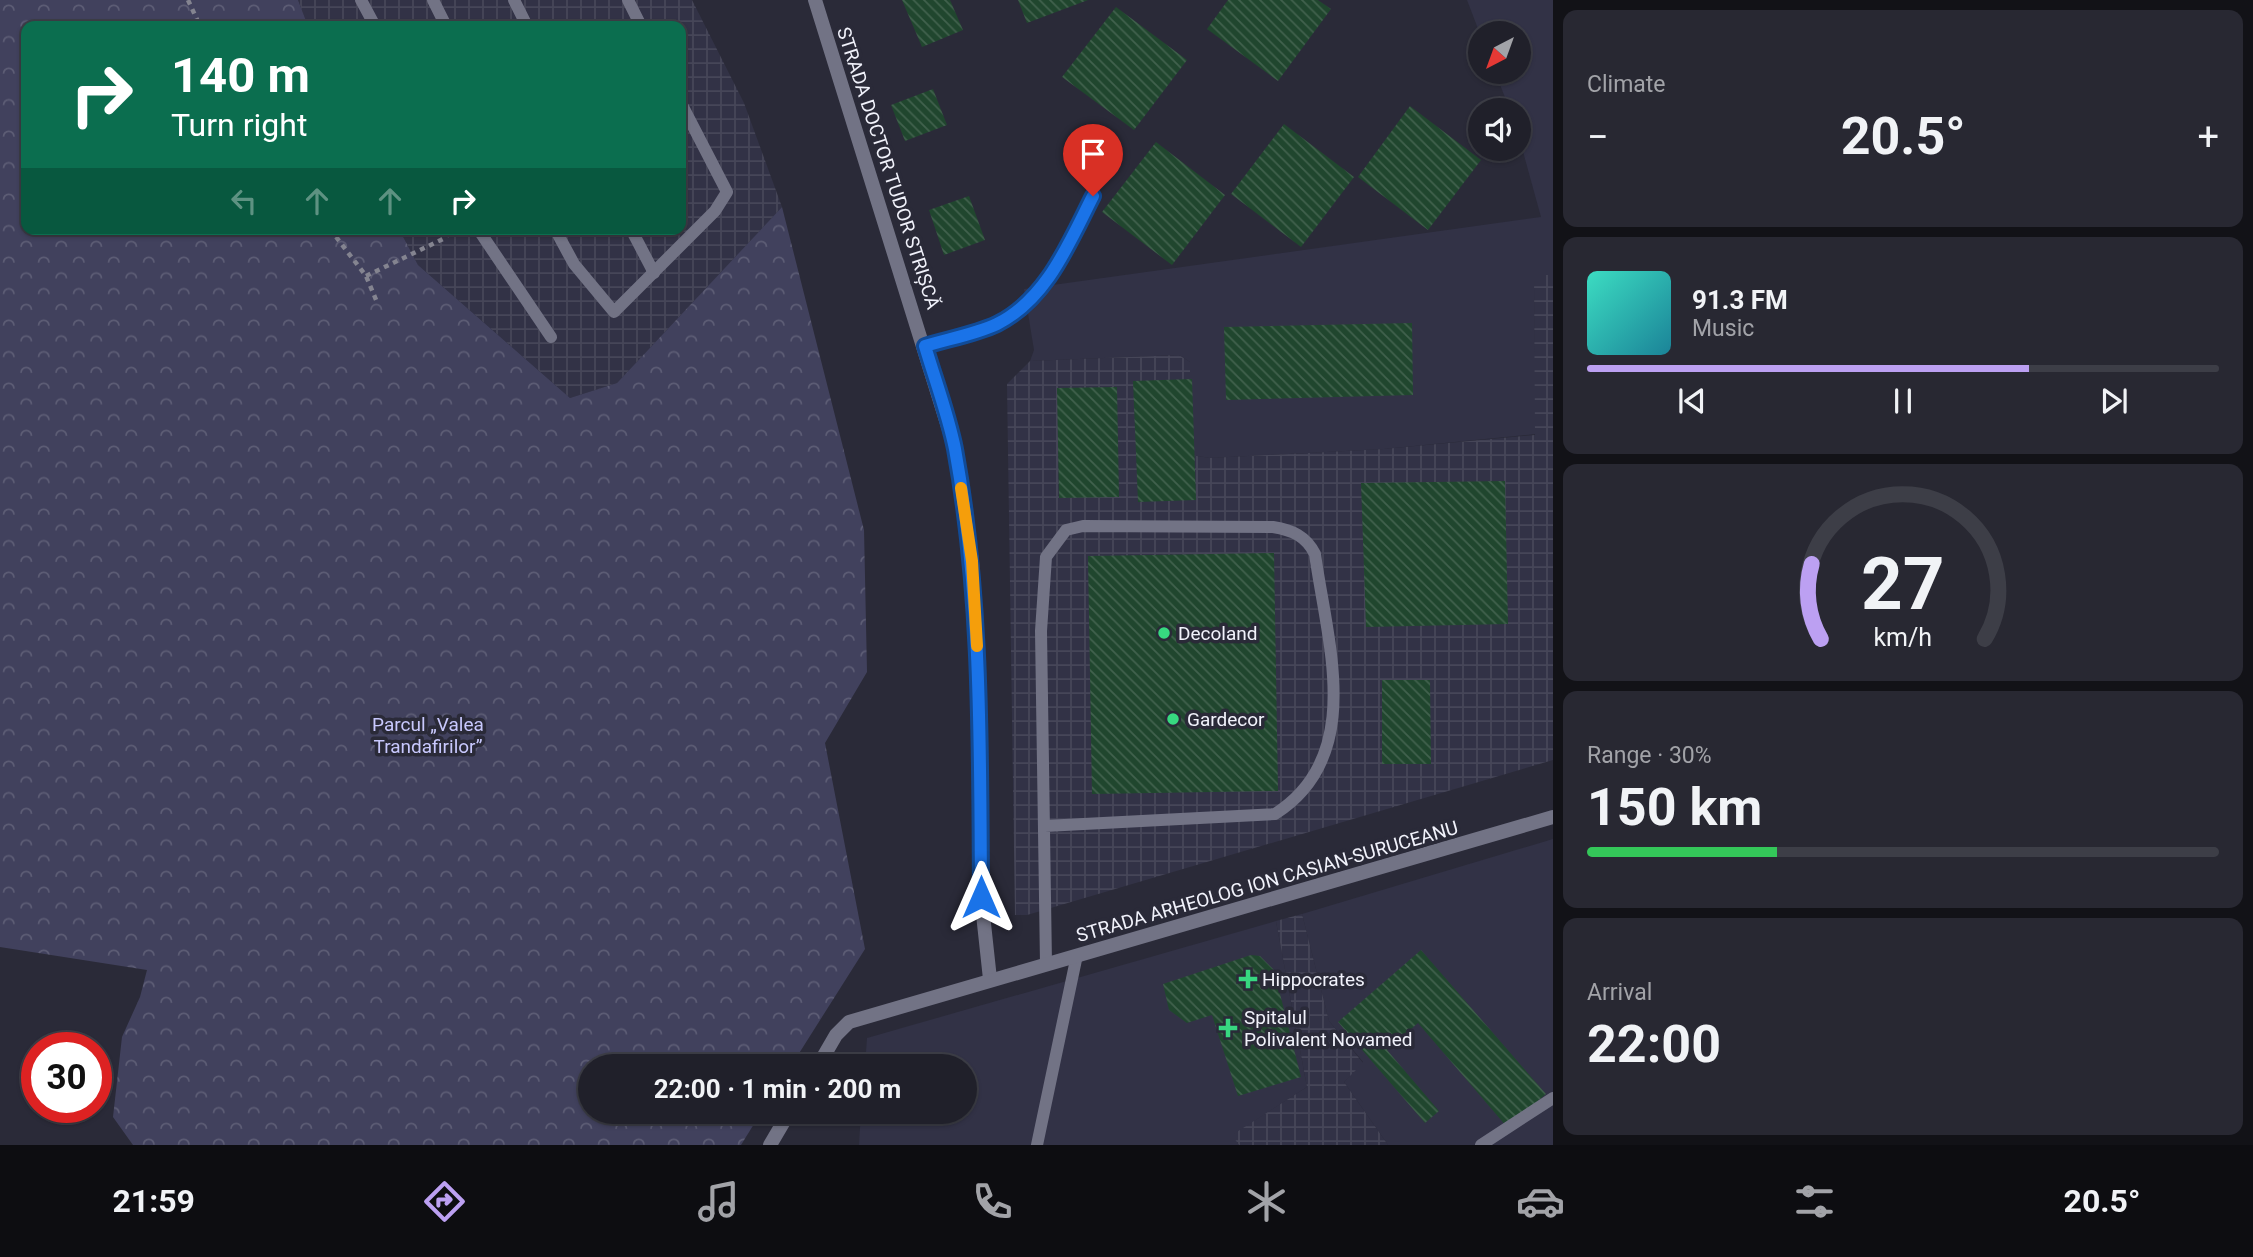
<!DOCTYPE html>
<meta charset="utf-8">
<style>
body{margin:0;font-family:Roboto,sans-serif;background:#282832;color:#f1f3f6;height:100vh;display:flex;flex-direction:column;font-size:26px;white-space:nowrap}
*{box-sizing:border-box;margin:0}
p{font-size:23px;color:#a2a3a8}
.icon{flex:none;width:38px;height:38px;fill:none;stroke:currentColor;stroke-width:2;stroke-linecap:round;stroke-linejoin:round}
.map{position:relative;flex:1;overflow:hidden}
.panel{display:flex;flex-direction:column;gap:10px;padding:10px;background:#121217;width:700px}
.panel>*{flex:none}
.banner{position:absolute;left:21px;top:21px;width:665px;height:214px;border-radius:14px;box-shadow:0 2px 5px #0004,0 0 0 2px #3d3e47;background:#0b6e4f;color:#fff;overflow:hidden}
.needle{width:46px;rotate:221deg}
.tools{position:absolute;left:1468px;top:21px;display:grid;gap:14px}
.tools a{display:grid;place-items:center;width:63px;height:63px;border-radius:50%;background:#20202a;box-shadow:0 2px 5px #0004,0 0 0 2px #3d3e47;font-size:35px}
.speed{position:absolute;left:21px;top:1032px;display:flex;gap:14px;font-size:35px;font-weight:700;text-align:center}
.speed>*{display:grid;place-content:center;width:91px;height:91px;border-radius:50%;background:#20202a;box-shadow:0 2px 5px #0004,0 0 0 2px #3d3e47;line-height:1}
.speed .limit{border:10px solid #d22;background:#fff;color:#111}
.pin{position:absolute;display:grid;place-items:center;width:60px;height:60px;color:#fff;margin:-72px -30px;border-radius:50% 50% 50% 0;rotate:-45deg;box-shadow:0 0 7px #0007}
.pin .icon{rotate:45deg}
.me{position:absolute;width:77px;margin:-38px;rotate:0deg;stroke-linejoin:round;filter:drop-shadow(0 0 5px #0008)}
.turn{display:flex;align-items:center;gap:24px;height:147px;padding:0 35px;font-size:32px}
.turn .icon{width:91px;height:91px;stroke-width:2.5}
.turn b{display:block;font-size:49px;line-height:60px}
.lanes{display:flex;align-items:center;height:66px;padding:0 35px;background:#0003;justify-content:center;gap:35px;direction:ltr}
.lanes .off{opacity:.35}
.big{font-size:52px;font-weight:700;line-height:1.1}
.panel .card{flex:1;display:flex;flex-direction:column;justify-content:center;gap:10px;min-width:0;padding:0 24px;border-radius:14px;background:#282832}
.panel .dial{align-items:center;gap:0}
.dial svg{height:182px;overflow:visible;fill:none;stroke:#3d3e47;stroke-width:7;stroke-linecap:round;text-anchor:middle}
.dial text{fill:#f1f3f6;stroke:none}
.song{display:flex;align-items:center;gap:21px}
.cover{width:84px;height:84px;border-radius:10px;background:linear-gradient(135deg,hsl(170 70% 55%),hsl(190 70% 35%))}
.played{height:7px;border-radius:4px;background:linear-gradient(90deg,#bca0f2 70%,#3d3e47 70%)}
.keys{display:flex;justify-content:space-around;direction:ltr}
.heat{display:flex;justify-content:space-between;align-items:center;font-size:38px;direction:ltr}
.charge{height:10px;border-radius:5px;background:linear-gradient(90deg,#34c759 30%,#3d3e47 0)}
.trip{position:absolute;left:578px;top:1054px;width:399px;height:70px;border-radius:35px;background:#20202a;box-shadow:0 2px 5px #0004,0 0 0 2px #3d3e47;font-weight:700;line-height:70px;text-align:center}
.menu{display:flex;height:112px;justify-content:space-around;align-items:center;background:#0d0d11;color:#a2a3a8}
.menu .icon{width:49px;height:49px}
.menu .selected{color:#bca0f2}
.menu b{font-size:32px;color:#f1f3f6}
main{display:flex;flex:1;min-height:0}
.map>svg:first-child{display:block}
</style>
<main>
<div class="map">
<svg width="1553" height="1145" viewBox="0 0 1553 1145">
<defs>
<pattern id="industrial-grid" width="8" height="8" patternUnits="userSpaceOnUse" patternTransform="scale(1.75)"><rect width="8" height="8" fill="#323246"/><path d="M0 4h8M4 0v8" fill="none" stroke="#464658"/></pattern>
<pattern id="park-crowns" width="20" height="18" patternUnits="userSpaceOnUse" patternTransform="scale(1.75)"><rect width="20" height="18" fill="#41415d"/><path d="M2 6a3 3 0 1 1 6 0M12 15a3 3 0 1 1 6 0" fill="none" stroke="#5d5d75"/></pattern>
<pattern id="building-back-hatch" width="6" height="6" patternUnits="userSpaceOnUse" patternTransform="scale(1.75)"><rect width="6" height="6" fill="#20462e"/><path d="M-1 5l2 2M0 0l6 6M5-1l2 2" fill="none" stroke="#41614d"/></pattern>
</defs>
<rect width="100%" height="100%" fill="#2a2a38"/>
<!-- built -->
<g fill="#323246">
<polygon points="1467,0 1553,0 1553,275 1534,276 1536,434 1384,449 1210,458 1190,455 1190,362 1179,355 1030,361 1034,350 1024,289 1541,217 1519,137 1519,110 1510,110 1495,72 1519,72 1519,33 1480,34"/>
<polygon points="1553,839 1553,1145 1388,1145 1344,1082 1363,1062 1329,1021 1302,914"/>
<polygon points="1276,921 1307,1087 1233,1135 1239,1145 859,1145 861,1111 964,1111 964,1066 865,1066 867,1038"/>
</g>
<!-- industrial -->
<g fill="url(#industrial-grid)">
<polygon points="298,0 692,0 744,103 782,207 617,383 570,398 418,265 399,229 681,229 681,26 308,26"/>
<polygon points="1534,275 1553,275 1553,760 1027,915 1015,915 1007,384 1030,361 1179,355 1190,362 1190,455 1210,458 1384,449 1535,435"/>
<polygon points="1302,914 1329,1021 1363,1063 1344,1082 1388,1145 1239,1145 1232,1135 1307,1087 1276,921"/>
</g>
<!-- park -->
<polygon fill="url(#park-crowns)" points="0,0 298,0 308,26 26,26 26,229 399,229 418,265 570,398 617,383 782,207 864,530 867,672 825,743 865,949 791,1066 590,1066 590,1111 762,1111 741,1145 133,1145 113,1117 122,1037 140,997 147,970 0,947"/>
<!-- building -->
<g fill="url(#building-back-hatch)">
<polygon points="902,0 950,0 963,30 922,47"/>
<polygon points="1018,0 1088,0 1027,23"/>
<polygon points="1228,0 1318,0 1331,9 1278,81 1207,29"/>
<polygon points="1116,7 1187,60 1134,130 1062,77"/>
<polygon points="933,89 947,125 905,141 891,105"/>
<polygon points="1410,106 1481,160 1428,230 1358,177"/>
<polygon points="1284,124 1354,177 1301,247 1231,194"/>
<polygon points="1156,142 1225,195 1172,265 1102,212"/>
<polygon points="969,196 985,240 944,255 929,210"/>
<polygon points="1412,323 1413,395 1226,400 1224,327"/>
<polygon points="1192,379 1196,500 1138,502 1133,381"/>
<polygon points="1117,387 1119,497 1059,498 1057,388"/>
<polygon points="1505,481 1508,624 1366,627 1361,483"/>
<polygon points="1274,553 1278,791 1092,794 1088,556"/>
<polygon points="1382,680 1430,680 1431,764 1382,764"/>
<polygon points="1421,950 1546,1094 1507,1127 1418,1023 1387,1050 1439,1111 1425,1123 1338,1022"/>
<polygon points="1251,955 1260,956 1274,970 1301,1077 1238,1096 1212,1015 1187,1023 1169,1010 1163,984"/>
</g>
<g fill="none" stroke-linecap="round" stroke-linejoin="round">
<!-- path -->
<g stroke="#848490" stroke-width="4.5" stroke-dasharray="5 5" stroke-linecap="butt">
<polyline points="188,0 200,26"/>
<polyline points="330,229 366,276 377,302"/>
<polyline points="366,276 445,238 452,229"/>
</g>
<!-- service -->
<g stroke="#727385" stroke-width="12">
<polyline points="361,0 375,26"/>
<polyline points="433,0 446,26"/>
<polyline points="514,0 527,26"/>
<polyline points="628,0 641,26"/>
<polyline points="478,229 551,337"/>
<polyline points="555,229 574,264 614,312 715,211 727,192 681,103"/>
<polyline points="631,229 654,273"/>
<path d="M925,346C948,339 975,334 997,324C1047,299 1069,243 1093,196"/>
<path d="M1045,826L1275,814C1366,756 1327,642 1315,554C1306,536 1292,530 1273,527L1083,526L1066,530L1046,557L1041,631L1046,964"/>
<polyline points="1037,1145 1077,955"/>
<polyline points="1481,1145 1553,1098"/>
</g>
<!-- minor -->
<g stroke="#727385" stroke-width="14">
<polyline points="815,0 954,446 972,561 979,679 981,896 990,979"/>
<polyline points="818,1066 836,1035 849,1022 1553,817"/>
<polyline points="770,1145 790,1111"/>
</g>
</g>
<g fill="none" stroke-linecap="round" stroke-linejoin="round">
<!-- route casing -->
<g stroke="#114b97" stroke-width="18">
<path id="route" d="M981,897C980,747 982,597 955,449C948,414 935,380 925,346C948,339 976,334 997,324C1047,299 1069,243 1093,196"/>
</g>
<!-- route -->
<use href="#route" stroke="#1a73e8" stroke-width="12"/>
<!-- slow -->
<polyline stroke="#f59e0b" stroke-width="12" points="961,488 972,561 977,646"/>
</g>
<!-- markers -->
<g fill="#37d880" stroke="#2a2a38" stroke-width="2.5">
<circle cx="1164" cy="633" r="7"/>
<circle cx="1173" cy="719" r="7"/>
<path d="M1244.5 968.5h7v7h7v7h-7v7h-7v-7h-7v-7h7z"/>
<path d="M1224.5 1017.5h7v7h7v7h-7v7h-7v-7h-7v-7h7z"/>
</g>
<g text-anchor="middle" stroke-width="7" stroke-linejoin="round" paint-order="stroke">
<!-- street labels -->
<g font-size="19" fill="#f1f2fb" stroke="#2a2a38">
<text transform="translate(889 168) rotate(72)" y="7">STRADA DOCTOR TUDOR STRIȘCĂ</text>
<text transform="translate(1267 881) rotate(-16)" y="7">STRADA ARHEOLOG ION CASIAN-SURUCEANU</text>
</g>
<!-- poi labels -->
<g font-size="19" fill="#f1f2fb" stroke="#2a2a38" text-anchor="start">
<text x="1178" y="640">Decoland</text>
<text x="1187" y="726">Gardecor</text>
<text x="1262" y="986">Hippocrates</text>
<text x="1244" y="1024">Spitalul<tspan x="1244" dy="22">Polivalent Novamed</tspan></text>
</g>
<!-- park labels -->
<g font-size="19" fill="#c8c8fd" stroke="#2a2a38">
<text x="428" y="731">Parcul „Valea<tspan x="428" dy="22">Trandafirilor”</tspan></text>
</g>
</g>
</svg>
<div class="tools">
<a><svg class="needle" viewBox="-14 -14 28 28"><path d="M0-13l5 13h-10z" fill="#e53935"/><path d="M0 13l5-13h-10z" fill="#a2a3a8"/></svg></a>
<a><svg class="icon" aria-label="sound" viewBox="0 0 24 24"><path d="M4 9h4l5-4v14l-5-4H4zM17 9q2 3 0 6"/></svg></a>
</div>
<div class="speed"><div class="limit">30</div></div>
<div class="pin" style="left:1093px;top:196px;background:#d93025"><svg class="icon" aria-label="arrive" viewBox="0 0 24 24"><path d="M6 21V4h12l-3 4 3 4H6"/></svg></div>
<svg class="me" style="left:981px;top:897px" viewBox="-20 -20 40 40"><path d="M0-17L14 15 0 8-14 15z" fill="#1a73e8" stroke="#fff" stroke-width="4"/></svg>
<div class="trip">22:00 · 1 min · 200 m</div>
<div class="banner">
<div class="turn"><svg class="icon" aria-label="right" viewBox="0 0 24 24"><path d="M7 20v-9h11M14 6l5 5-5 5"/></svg><div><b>140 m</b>Turn right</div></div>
<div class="lanes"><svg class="icon off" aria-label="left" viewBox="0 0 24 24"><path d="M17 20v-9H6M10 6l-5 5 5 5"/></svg><svg class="icon off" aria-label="ahead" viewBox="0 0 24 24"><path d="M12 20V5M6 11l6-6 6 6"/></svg><svg class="icon off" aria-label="ahead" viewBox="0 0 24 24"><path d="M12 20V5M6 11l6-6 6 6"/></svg><svg class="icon" aria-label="right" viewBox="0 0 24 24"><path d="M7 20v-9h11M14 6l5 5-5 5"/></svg></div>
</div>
</div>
<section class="panel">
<div class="card"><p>Climate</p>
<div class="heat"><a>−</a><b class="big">20.5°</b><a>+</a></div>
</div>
<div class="card">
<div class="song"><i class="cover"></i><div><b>91.3 FM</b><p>Music</p></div></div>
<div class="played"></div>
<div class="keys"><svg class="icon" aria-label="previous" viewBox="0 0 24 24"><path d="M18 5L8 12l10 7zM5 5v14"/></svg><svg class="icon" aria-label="pause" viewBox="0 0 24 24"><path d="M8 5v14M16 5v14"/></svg><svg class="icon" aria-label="next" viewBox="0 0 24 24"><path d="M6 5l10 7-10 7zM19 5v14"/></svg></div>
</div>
<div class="card dial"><svg viewBox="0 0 100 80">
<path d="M14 69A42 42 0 1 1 86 69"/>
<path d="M14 69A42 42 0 0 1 10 36" stroke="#bca0f2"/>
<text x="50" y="56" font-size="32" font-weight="700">27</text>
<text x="50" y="72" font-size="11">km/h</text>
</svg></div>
<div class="card"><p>Range · 30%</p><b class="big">150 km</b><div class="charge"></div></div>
<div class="card"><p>Arrival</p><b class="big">22:00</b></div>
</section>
</main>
<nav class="menu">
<b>21:59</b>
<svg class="icon selected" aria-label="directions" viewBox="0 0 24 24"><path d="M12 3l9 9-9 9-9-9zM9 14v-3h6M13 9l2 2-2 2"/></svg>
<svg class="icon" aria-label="music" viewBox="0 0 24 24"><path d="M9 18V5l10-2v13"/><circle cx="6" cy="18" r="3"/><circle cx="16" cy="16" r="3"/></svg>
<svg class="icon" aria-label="phone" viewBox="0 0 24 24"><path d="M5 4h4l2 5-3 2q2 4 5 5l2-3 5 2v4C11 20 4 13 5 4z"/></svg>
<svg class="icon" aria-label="climate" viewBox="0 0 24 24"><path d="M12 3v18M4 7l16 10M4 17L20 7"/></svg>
<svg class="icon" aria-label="car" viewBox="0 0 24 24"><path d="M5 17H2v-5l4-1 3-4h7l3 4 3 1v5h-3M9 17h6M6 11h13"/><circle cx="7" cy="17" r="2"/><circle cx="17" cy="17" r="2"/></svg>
<svg class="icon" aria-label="filters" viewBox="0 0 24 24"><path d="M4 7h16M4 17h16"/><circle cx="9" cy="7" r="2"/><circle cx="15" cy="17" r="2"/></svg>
<b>20.5°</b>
</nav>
